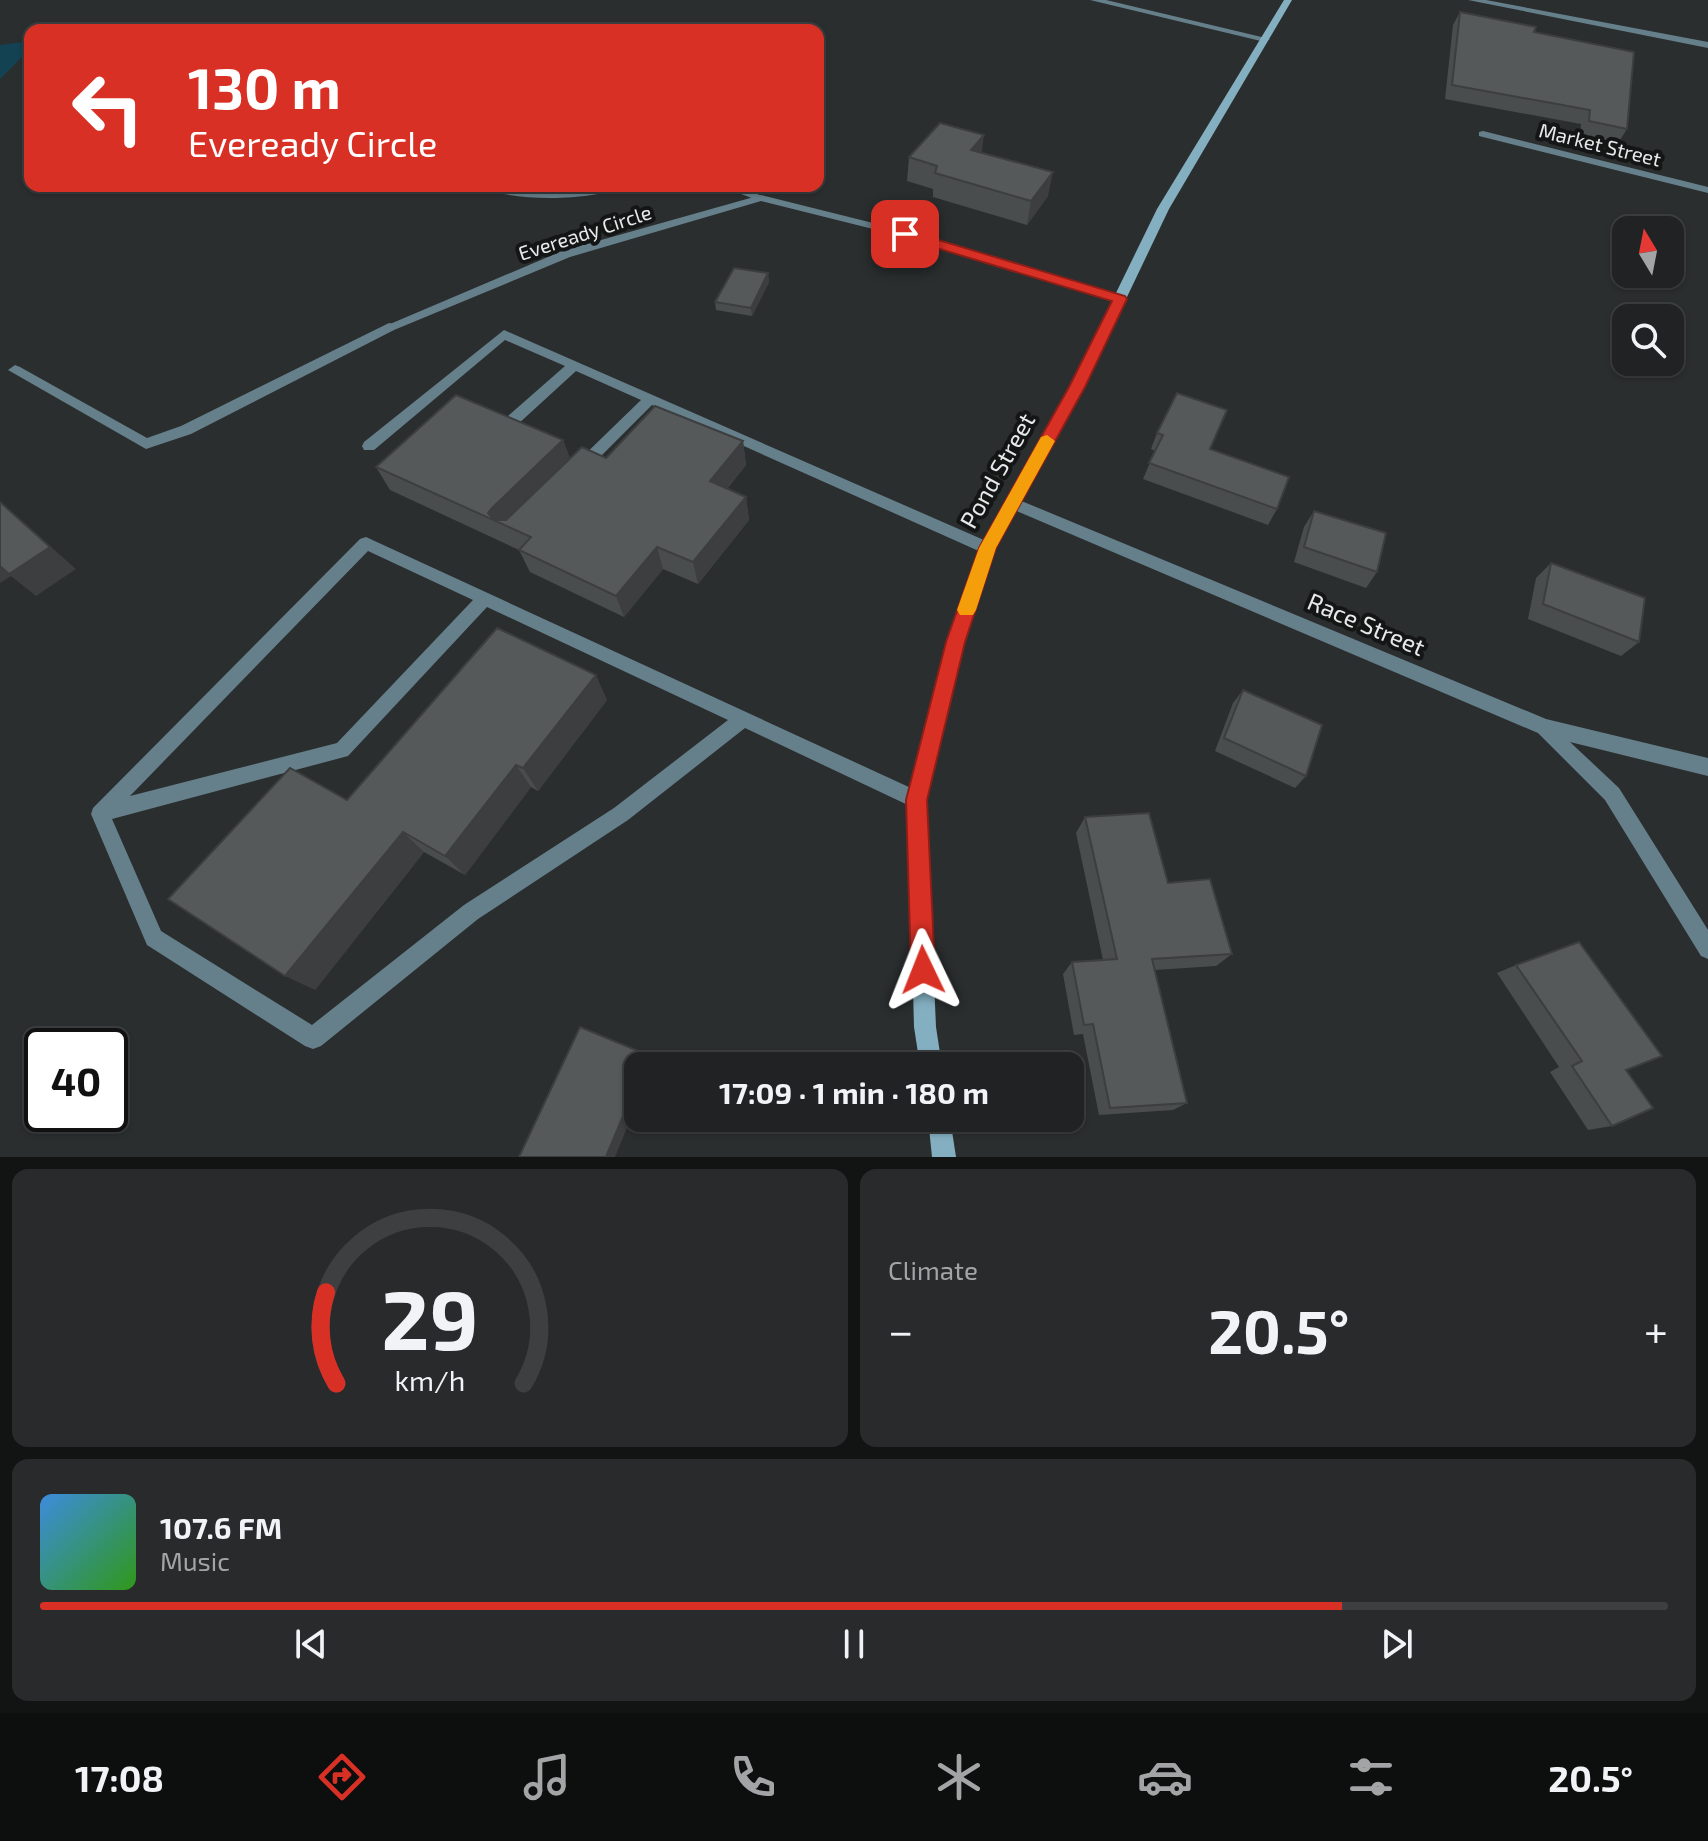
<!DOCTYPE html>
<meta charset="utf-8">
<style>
body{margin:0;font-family:"Exo 2",sans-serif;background:#282a2b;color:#f1f3f6;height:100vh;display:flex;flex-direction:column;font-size:30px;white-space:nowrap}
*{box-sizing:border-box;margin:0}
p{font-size:26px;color:#a2a4a6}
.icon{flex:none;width:44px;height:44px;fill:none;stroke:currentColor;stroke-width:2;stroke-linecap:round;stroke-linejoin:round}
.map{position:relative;height:1157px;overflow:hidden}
.details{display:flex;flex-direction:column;gap:12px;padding:12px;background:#121313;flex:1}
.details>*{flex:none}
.banner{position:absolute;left:24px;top:24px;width:800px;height:168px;border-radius:16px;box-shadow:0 2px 6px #0004,0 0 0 2px #3d3f41;background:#d93025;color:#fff;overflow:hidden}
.needle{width:52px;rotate:350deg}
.tools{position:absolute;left:1612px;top:216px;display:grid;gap:16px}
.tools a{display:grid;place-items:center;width:72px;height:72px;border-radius:16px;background:#202223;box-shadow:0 2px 6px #0004,0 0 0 2px #3d3f41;font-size:40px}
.speed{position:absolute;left:24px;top:1028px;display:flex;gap:16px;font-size:40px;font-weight:700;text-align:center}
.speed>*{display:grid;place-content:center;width:104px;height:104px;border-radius:50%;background:#202223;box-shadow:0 2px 6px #0004,0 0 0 2px #3d3f41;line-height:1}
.speed .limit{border:4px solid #111;border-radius:12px;background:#fff;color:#111}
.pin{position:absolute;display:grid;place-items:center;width:68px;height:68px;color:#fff;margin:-34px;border-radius:16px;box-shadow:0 4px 12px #0006}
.me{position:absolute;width:88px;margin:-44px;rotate:358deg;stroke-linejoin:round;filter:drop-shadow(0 0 6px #0008)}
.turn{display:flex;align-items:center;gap:28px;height:168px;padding:0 32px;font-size:36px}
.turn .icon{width:104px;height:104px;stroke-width:2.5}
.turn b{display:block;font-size:56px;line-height:68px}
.big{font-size:60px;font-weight:700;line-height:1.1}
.details .card{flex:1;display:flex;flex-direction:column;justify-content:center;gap:12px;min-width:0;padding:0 28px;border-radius:16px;background:#282a2b}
.details .dial{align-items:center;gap:0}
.dial svg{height:208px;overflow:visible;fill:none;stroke:#3d3f41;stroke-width:7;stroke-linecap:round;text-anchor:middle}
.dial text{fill:#f1f3f6;stroke:none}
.song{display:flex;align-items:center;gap:24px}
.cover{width:96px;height:96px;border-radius:12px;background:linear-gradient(135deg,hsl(210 70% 55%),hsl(110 70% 35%))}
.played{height:8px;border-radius:4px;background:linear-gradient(90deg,#d93025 80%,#3d3f41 80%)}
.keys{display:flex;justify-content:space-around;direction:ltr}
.heat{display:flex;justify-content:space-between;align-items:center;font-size:44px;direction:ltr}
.details .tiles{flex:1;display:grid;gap:12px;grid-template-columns:1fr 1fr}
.card:last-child{grid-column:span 2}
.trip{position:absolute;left:624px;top:1052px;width:460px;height:80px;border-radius:16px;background:#202223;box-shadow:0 2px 6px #0004,0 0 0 2px #3d3f41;font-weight:700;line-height:80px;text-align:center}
.dock{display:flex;height:128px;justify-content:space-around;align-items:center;background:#0d0e0e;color:#a2a4a6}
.dock .icon{width:56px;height:56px}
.dock .current{color:#d93025}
.dock b{font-size:36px;color:#f1f3f6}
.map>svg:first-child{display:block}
</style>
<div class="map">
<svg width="1708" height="1157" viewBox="0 0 1708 1157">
<rect width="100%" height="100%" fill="#2a2e2f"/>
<!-- green -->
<polygon fill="#134253" points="30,41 30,49 0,79 0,45"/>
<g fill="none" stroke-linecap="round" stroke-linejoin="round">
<!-- lane -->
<g fill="#66808b" fill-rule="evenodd">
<polygon points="1090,0 1106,0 1270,39 1265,42"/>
<path d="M480,186L550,191L621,186C595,202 506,202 480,186Z"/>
<polygon points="720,186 737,186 767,198 757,200"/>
<polygon points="389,323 394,324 394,330 191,434 146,449 8,370 15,365 20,367 147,438 181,426"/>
<polygon points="504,330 993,544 995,548 993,552 981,552 652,405 585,472 575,472 573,468 575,464 641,400 576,371 517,425 507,425 505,421 507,417 565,366 505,340 374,450 364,450 362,446 364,442"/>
<path d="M366,537L924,794L926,800L924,806L917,809L910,806L745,728L628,820L478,919L321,1046L313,1049L305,1046L147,945L91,814L93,808L360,539ZM368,551L473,600L337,743L130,796ZM487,607L728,720L614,808L464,905L312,1025L161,931L112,819L348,756Z"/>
</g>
<!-- street -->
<g fill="#66808b" fill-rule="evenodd">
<polygon points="1468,0 1486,0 1708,42 1708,48"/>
<polygon points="1483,131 1708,187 1708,193 1479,136 1479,132"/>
<polygon points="761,195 909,232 1124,296 1126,299 1120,303 1116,302 901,236 761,201 570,257 394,330 389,331 383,327 562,251"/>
<polygon points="1012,497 1546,719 1708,758 1708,776 1570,742 1619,788 1708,930 1708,959 1701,956 1605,800 1538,733 1007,507 1004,503 1007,499"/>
</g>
<!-- secondary -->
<g fill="#84afc1" fill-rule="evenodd">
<polygon points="1284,0 1292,0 1169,209 1084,387 995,549 963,642 926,800 936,1027 942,1066 920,1066 914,1027 908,800 947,642 981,544 1070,387 1157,209"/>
<polygon points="928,1118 950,1118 956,1157 932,1157"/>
</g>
</g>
<!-- wall -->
<g fill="#494d4d">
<polygon points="1460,12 1534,32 1627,129 1618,143 1580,135 1581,124 1445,99 1453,25"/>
<polygon points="982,153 1048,196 1027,225 933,197 933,189 907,181 909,157"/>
<polygon points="768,273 769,282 752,316 716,310 715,302"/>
<polygon points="1157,433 1210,449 1277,509 1268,525 1143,479 1155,451 1151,449"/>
<polygon points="563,440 570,459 606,458 743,441 746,465 727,489 746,497 749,520 698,584 663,569 624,617 530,572 519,550 390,490 376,467"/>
<polygon points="1314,511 1377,572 1366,588 1294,562 1304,527"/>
<polygon points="1551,563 1639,642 1621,656 1528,619 1536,578"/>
<polygon points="1243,690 1306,776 1295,788 1215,751 1233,703"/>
<polygon points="607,700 538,791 531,787 465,875 424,852 315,990 347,800"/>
<polygon points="1085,817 1168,883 1232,954 1216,966 1155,970 1187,1103 1173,1110 1099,1115 1083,1034 1074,1035 1063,974 1072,962 1103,960 1076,833"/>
<polygon points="1516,965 1626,1070 1612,1126 1588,1130 1550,1072 1559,1067 1497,973"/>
</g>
<!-- shaded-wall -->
<g fill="#3c3e3f">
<polygon points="984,135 981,158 971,150"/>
<polygon points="1053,172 1048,196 1027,225 1031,201"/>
<polygon points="768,273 769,282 752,316 751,308"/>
<polygon points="563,440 572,463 507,526 491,519 488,513 492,508"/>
<polygon points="743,441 746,465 714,504 710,481"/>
<polygon points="746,497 749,520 698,584 693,562"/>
<polygon points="0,502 76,569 36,596 11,576 0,583"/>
<polygon points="657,547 663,569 624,617 616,596"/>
<polygon points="596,675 607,700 538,791 523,768"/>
<polygon points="516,765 531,787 465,875 445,856"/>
<polygon points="403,832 424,852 315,990 285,976"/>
<polygon points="648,1055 655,1061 653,1066 644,1066"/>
<polygon points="638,1080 638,1101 615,1157 606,1157"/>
</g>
<!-- building -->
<g fill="#55595a" stroke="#3c3e3f" stroke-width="2">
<polygon points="1460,12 1536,27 1534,32 1634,52 1627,129 1589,121 1590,110 1452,85"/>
<polygon points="940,123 984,135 971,150 1053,172 1031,201 935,173 937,166 909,157"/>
<polygon points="734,268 768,273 751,308 715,302"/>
<polygon points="1177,393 1227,410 1210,449 1289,477 1277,509 1149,463 1163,435 1157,433"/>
<polygon points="456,395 563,440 492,508 488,513 494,520 506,520 582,447 606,458 655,406 743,441 710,481 746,497 693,562 657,547 616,596 519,550 531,537 376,467"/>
<polygon points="0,502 50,547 9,574 0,566"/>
<polygon points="1314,511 1386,533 1377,572 1304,547"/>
<polygon points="1551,563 1645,598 1639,642 1543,604"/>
<polygon points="497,628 596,675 523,768 516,765 445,856 403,832 285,976 168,899 290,768 347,800"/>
<polygon points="1243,690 1322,725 1306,776 1224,738"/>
<polygon points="1149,813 1168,883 1210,879 1232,954 1152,959 1187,1103 1110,1108 1093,1024 1084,1025 1072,962 1117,959 1085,817"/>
<polygon points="1579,942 1662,1056 1626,1070 1653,1108 1612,1126 1572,1066 1582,1061 1516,965"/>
<polygon points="580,1027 648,1055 644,1066 638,1066 638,1080 606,1157 519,1157"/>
</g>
<!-- route -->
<polygon fill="#d93025" stroke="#8d1f18" stroke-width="2" points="905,230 1125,296 1127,299 1085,387 996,548 965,642 927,800 935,970 931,979 923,982 915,979 911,970 906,800 946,642 979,548 1069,387 1112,301 900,237 900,232"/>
<!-- slow -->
<polygon fill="#f59e0b" points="1047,435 1055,441 996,548 976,610 973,615 960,615 957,610 979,548 1041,437"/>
<g text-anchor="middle" stroke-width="8" stroke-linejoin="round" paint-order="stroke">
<!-- far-street labels -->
<g font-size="20" fill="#e7eaeb" stroke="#141616">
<text transform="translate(1600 145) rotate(14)" y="7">Market Street</text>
<text transform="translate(585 233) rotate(-18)" y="7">Eveready Circle</text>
</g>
<!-- street labels -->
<g font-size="24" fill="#e7eaeb" stroke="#141616">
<text transform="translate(998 471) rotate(-61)" y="8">Pond Street</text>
<text transform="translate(1366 625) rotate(23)" y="8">Race Street</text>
</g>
</g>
</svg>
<div class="tools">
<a><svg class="needle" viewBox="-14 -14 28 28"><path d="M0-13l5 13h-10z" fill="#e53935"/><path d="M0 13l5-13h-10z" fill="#a2a4a6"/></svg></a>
<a><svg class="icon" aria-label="search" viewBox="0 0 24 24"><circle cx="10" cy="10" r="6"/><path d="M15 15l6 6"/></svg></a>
</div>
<div class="speed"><div class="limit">40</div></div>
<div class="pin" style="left:905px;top:234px;background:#d93025"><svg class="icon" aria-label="arrive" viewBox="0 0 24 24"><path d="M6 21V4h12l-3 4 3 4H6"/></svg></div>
<svg class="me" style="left:923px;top:970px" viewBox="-20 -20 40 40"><path d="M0-17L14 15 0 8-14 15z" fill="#d93025" stroke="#fff" stroke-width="4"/></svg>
<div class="trip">17:09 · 1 min · 180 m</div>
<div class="banner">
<div class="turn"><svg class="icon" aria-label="left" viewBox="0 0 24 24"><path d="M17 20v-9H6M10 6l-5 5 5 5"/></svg><div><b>130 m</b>Eveready Circle</div></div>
</div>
</div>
<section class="details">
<div class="tiles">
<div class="card dial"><svg viewBox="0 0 100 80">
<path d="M14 69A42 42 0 1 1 86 69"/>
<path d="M14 69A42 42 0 0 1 10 34" stroke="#d93025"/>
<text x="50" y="56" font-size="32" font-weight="700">29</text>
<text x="50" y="72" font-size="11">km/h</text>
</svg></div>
<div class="card"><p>Climate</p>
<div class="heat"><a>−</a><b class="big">20.5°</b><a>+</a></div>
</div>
<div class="card">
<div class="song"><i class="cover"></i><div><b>107.6 FM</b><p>Music</p></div></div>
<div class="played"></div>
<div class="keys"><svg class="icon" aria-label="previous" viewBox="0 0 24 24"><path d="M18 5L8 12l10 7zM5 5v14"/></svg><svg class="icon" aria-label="pause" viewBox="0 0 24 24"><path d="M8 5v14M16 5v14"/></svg><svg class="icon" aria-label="next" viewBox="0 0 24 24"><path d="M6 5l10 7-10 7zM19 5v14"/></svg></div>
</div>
</div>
</section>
<nav class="dock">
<b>17:08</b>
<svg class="icon current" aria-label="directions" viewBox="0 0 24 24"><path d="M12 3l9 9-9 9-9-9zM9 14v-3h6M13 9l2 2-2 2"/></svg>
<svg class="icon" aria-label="music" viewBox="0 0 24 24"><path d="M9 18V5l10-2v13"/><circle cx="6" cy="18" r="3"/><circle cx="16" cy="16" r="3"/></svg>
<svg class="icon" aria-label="phone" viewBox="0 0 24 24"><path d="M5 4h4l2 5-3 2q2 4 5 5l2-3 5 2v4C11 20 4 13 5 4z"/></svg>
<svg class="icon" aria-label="climate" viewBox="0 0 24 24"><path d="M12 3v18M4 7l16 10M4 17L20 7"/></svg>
<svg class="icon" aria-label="car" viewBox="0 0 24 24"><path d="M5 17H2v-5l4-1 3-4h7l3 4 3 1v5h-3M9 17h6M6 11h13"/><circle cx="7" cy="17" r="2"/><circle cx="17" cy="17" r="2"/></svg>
<svg class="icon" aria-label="filters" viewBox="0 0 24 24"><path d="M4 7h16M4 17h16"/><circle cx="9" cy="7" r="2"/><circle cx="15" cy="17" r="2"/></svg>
<b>20.5°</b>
</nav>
